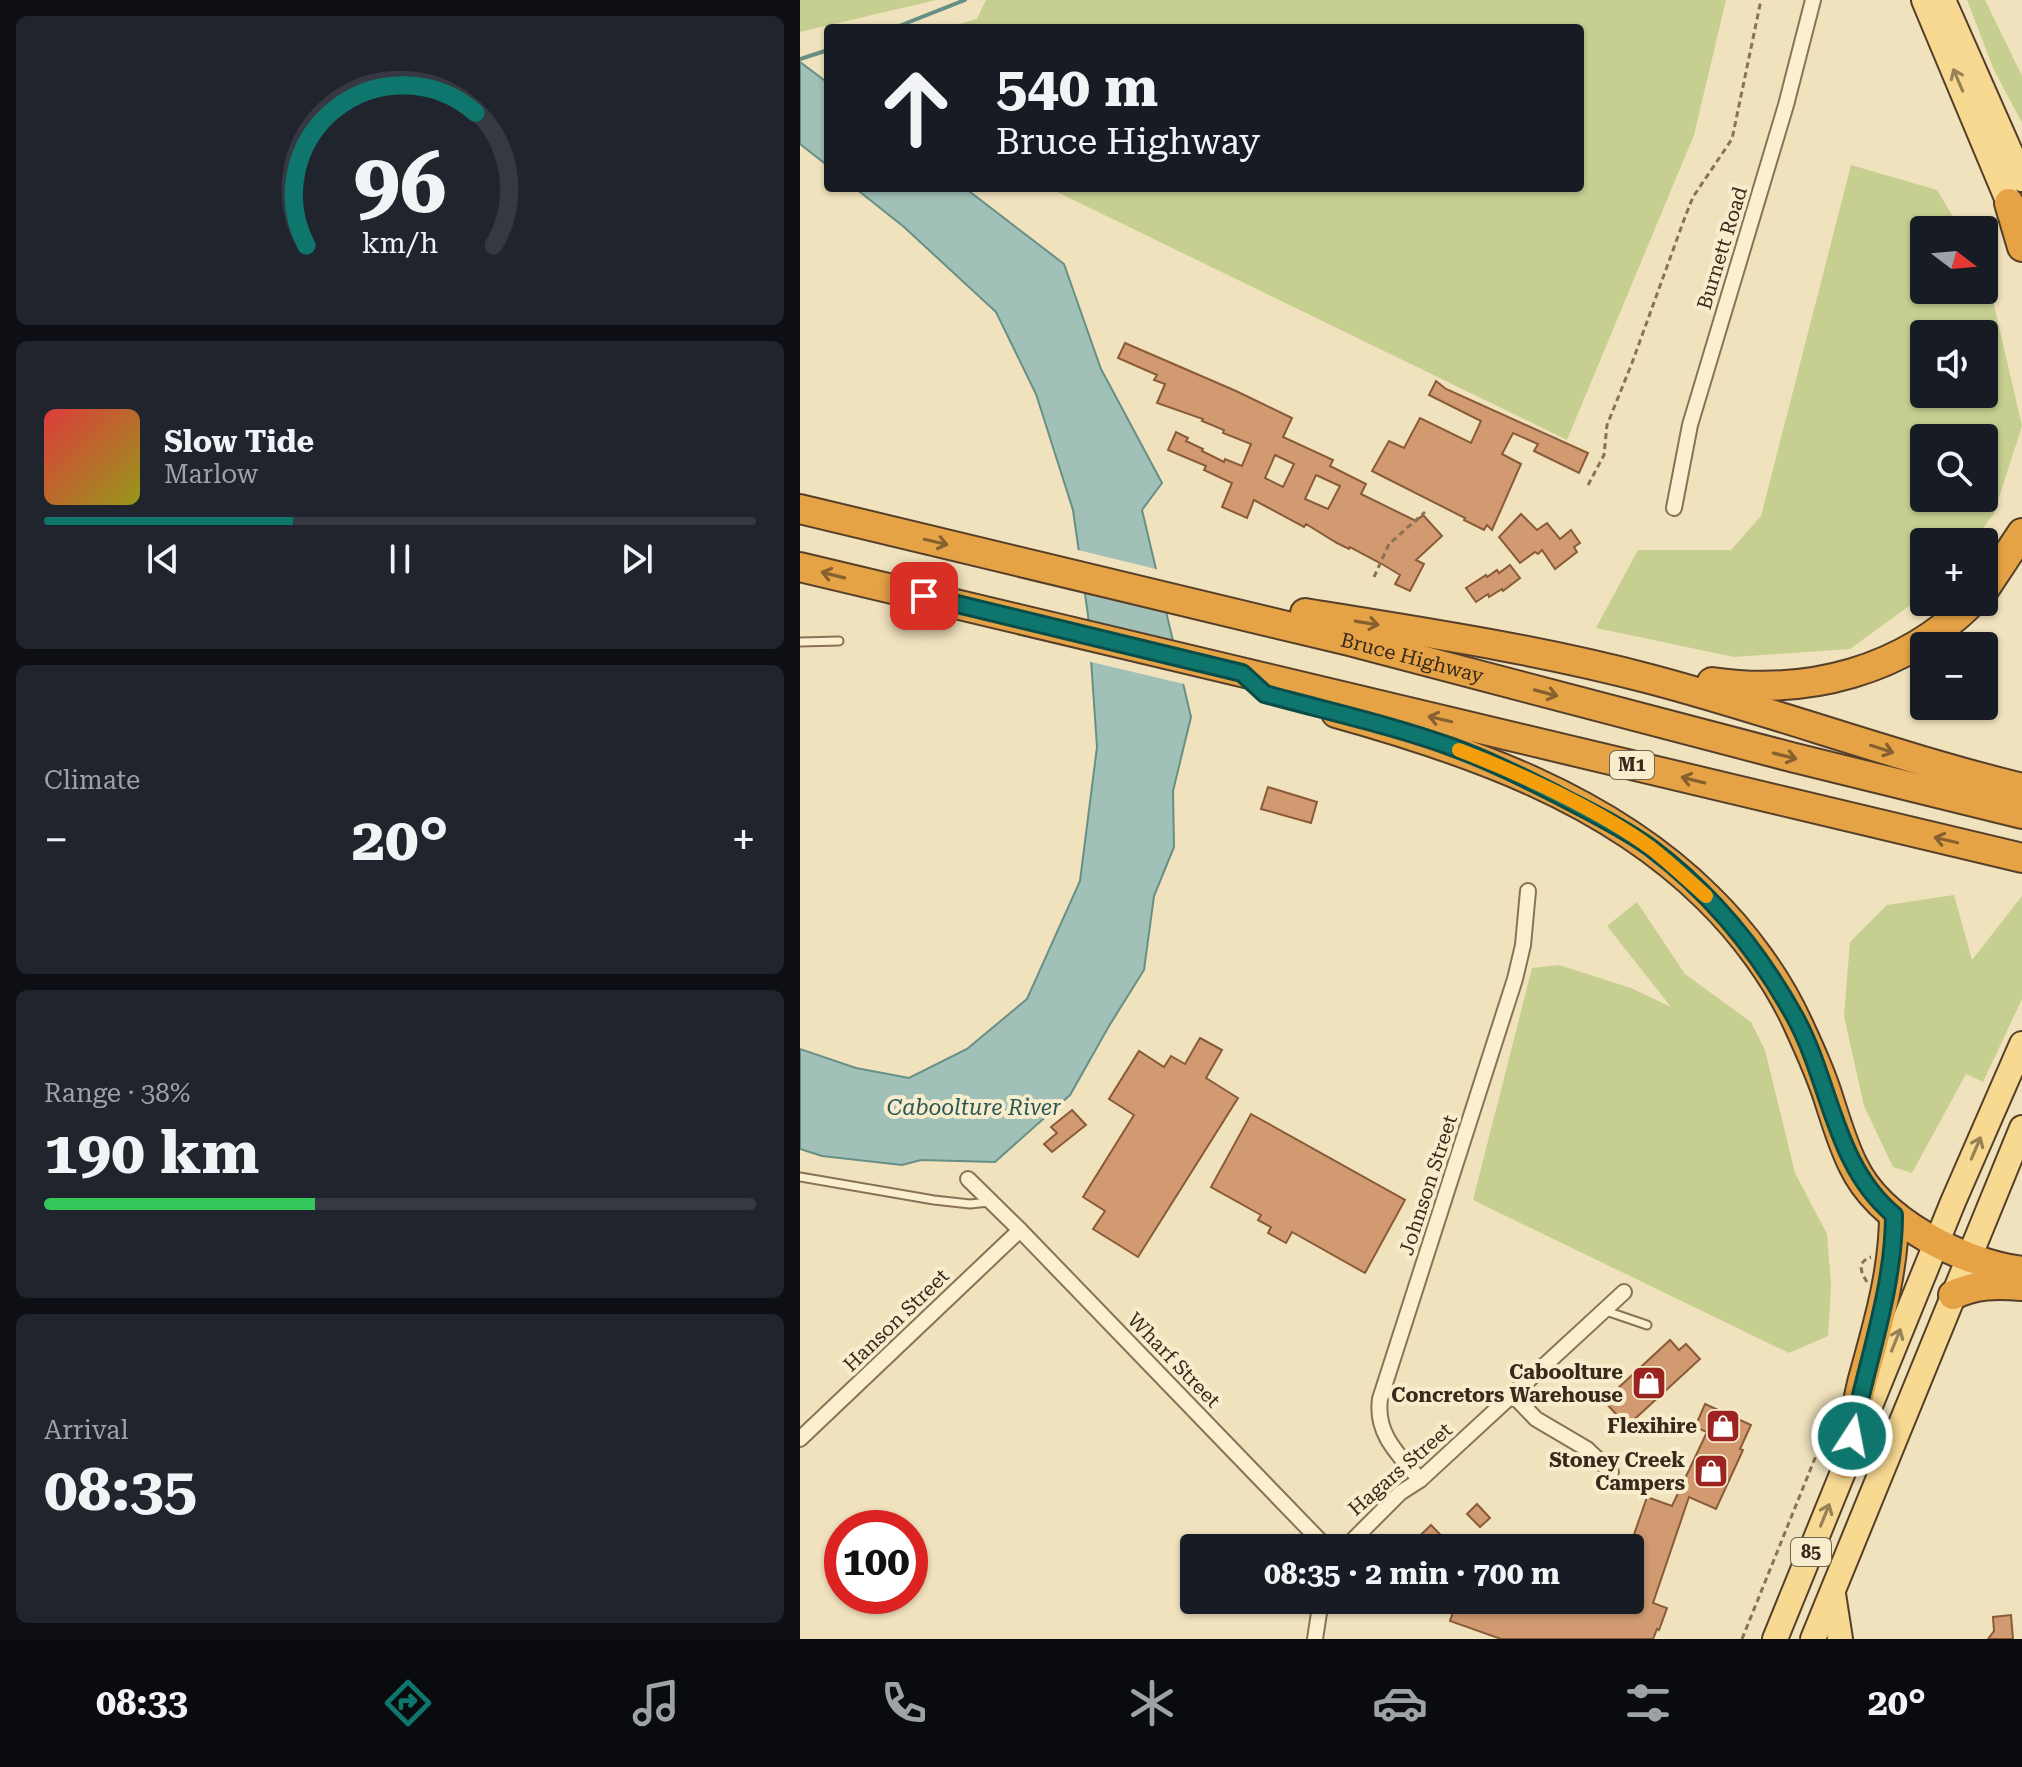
<!DOCTYPE html>
<meta charset="utf-8">
<style>
body{margin:0;font-family:"Roboto Serif",serif;background:#20242c;color:#f1f3f6;height:100vh;display:flex;flex-direction:column;font-size:30px;white-space:nowrap}
*{box-sizing:border-box;margin:0}
p{font-size:26px;color:#9ea1a6}
.icon{flex:none;width:44px;height:44px;fill:none;stroke:currentColor;stroke-width:2;stroke-linecap:round;stroke-linejoin:round}
.map{position:relative;flex:1;overflow:hidden}
.panel{display:flex;flex-direction:column;gap:16px;padding:16px;background:#0d0f14;width:800px}
.panel>*{flex:none}
.banner{position:absolute;left:24px;top:24px;width:760px;height:168px;border-radius:8px;box-shadow:0 2px 6px #0004;background:#171b24;color:#f1f3f6;overflow:hidden}
.needle{width:52px;rotate:106deg}
.controls{position:absolute;left:1110px;top:216px;display:grid;gap:16px}
.controls a{display:grid;place-items:center;width:88px;height:88px;border-radius:8px;background:#171b24;box-shadow:0 2px 6px #0004;font-size:40px}
.speed{position:absolute;left:24px;top:1510px;display:flex;gap:16px;font-size:40px;font-weight:700;text-align:center}
.speed>*{display:grid;place-content:center;width:104px;height:104px;border-radius:50%;background:#171b24;box-shadow:0 2px 6px #0004;line-height:1}
.speed .limit{border:12px solid #d22;background:#fff;color:#111}
.pin{position:absolute;display:grid;place-items:center;width:68px;height:68px;color:#fff;margin:-34px;border-radius:16px;box-shadow:0 4px 12px #0006}
.me{position:absolute;width:88px;margin:-44px;rotate:11deg;stroke-linejoin:round;filter:drop-shadow(0 0 6px #0008)}
.turn{display:flex;align-items:center;gap:28px;height:168px;padding:0 40px;font-size:36px}
.turn .icon{width:104px;height:104px;stroke-width:2.5}
.turn b{display:block;font-size:56px;line-height:68px}
.big{font-size:60px;font-weight:700;line-height:1.1}
.panel .tile{flex:1;display:flex;flex-direction:column;justify-content:center;gap:12px;min-width:0;padding:0 28px;border-radius:12px;background:#20242c}
.panel .dial{align-items:center;gap:0}
.dial svg{height:208px;overflow:visible;fill:none;stroke:#363941;stroke-width:7;stroke-linecap:round;text-anchor:middle}
.dial text{fill:#f1f3f6;stroke:none}
.song{display:flex;align-items:center;gap:24px}
.cover{width:96px;height:96px;border-radius:12px;background:linear-gradient(135deg,hsl(0 70% 55%),hsl(60 70% 35%))}
.played{height:8px;border-radius:4px;background:linear-gradient(90deg,#0f766e 35%,#363941 35%)}
.keys{display:flex;justify-content:space-around;direction:ltr}
.heat{display:flex;justify-content:space-between;align-items:center;font-size:44px;direction:ltr}
.charge{height:12px;border-radius:6px;background:linear-gradient(90deg,#34c759 38%,#363941 0)}
.trip{position:absolute;left:380px;top:1534px;width:464px;height:80px;border-radius:8px;background:#171b24;box-shadow:0 2px 6px #0004;font-weight:700;line-height:80px;text-align:center}
.dock{display:flex;height:128px;justify-content:space-around;align-items:center;background:#090b0e;color:#9ea1a6}
.dock .icon{width:56px;height:56px}
.dock .current{color:#0f766e}
.dock b{font-size:36px;color:#f1f3f6}
main{display:flex;flex:1;min-height:0}
.map>svg:first-child{display:block}
</style>
<main>
<section class="panel">
<div class="tile dial"><svg viewBox="0 0 100 80">
<path d="M14 69A42 42 0 1 1 86 69"/>
<path d="M14 69A42 42 0 0 1 79 18" stroke="#0f766e"/>
<text x="50" y="56" font-size="32" font-weight="700">96</text>
<text x="50" y="72" font-size="11">km/h</text>
</svg></div>
<div class="tile">
<div class="song"><i class="cover"></i><div><b>Slow Tide</b><p>Marlow</p></div></div>
<div class="played"></div>
<div class="keys"><svg class="icon" aria-label="previous" viewBox="0 0 24 24"><path d="M18 5L8 12l10 7zM5 5v14"/></svg><svg class="icon" aria-label="pause" viewBox="0 0 24 24"><path d="M8 5v14M16 5v14"/></svg><svg class="icon" aria-label="next" viewBox="0 0 24 24"><path d="M6 5l10 7-10 7zM19 5v14"/></svg></div>
</div>
<div class="tile"><p>Climate</p>
<div class="heat"><a>−</a><b class="big">20°</b><a>+</a></div>
</div>
<div class="tile"><p>Range · 38%</p><b class="big">190 km</b><div class="charge"></div></div>
<div class="tile"><p>Arrival</p><b class="big">08:35</b></div>
</section>
<div class="map">
<svg width="1222" height="1639" viewBox="0 0 1222 1639">
<rect width="100%" height="100%" fill="#f0e2bd"/>
<!-- green -->
<g fill="#c6cf90" fill-rule="evenodd">
<polygon points="0,0 136,0 0,32"/>
<polygon points="186,0 926,0 894,135 767,440 249,188 780,188 780,28 143,28 177,19"/>
<polygon points="1167,0 1185,0 1222,76 1222,123 1194,70"/>
<path d="M1051,165L1137,190L1161,230H1124V290H1184V270L1187,275L1222,426L1194,513L1173,542H1124V595L1050,649L934,657L796,628L838,550H931L961,516ZM1124,334H1184V394H1124ZM1124,438H1184V498H1124Z"/>
<polygon points="1154,895 1172,960 1222,896 1222,999 1183,1082 1166,1074 1112,1173 1093,1167 1064,1106 1044,1016 1050,942 1087,905"/>
<polygon points="837,902 885,974 951,1022 965,1050 995,1173 1027,1234 1031,1285 1028,1336 989,1353 673,1200 732,968 759,965 831,988 871,1007 807,926"/>
</g>
<!-- water -->
<g fill="#a1c1b8" stroke="#688f86" stroke-width="2">
<polygon points="0,62 28,83 28,166 0,144"/>
<polygon points="55,188 165,188 264,264 301,369 362,483 342,510 391,717 373,791 374,847 354,896 344,970 309,1026 270,1095 195,1162 121,1160 102,1165 22,1156 0,1149 0,1049 56,1068 109,1078 167,1049 227,999 280,881 297,747 288,615 273,510 236,394 196,312 104,227"/>
</g>
<!-- pier -->
<g fill="#f0e2bd">
<polygon points="274,549 360,570 370,612 281,591"/>
<polygon points="285,621 378,643 388,685 287,661"/>
</g>
<g fill="none" stroke-linecap="round" stroke-linejoin="round">
<!-- stream -->
<g stroke="#688f86" stroke-width="4">
<polyline points="94,28 165,0"/>
<polyline points="0,59 28,50"/>
</g>
</g>
<!-- building -->
<g fill="#d19a70" stroke="#895b39" stroke-width="2" fill-rule="evenodd">
<path d="M325,343L436,391L492,418L483,437L533,460L530,466L566,484L561,494L616,521L623,515L642,536L616,560L624,564L610,591L595,584L600,575L582,564L550,547L549,549L537,543L506,524L504,527L454,500L447,518L422,507L432,483L404,470L406,466L368,450L376,432L388,438L386,441L403,449L402,451L424,462L425,459L442,466L451,444L423,433L424,430L402,421L403,419L357,403L365,384L354,380L357,375L318,358ZM475,455L494,464L483,487L465,478ZM516,475L540,486L528,509L505,499Z"/>
<polygon points="636,381 646,389 788,453 779,473 734,451 738,444 713,433 702,454 721,464 692,530 687,525 684,530 664,520 665,518 572,471 589,441 604,448 620,418 671,443 681,421 629,395"/>
<polygon points="721,514 737,530 747,523 760,539 771,530 780,543 774,547 777,552 755,569 742,550 738,554 735,552 720,563 699,537"/>
<polygon points="710,565 720,578 703,591 702,589 689,597 688,594 676,602 666,588 686,575 687,577 697,570 699,573"/>
<polygon points="468,787 517,802 511,823 461,809"/>
<polygon points="400,1038 422,1050 406,1078 438,1098 338,1257 293,1229 305,1211 283,1197 334,1115 309,1099 339,1051 364,1067 371,1056 385,1064"/>
<polygon points="272,1110 286,1125 252,1152 244,1144 257,1133 251,1127"/>
<polygon points="451,1114 605,1200 565,1273 492,1232 486,1243 468,1233 471,1227 458,1220 461,1215 411,1187"/>
<polygon points="870,1340 879,1350 886,1344 900,1359 827,1426 804,1401"/>
<polygon points="905,1404 951,1425 940,1449 943,1450 916,1509 889,1497 853,1603 867,1608 859,1630 857,1629 853,1639 701,1639 650,1621 657,1600 830,1600 830,1546 847,1497 872,1506 907,1432 895,1427"/>
<polygon points="677,1504 690,1518 680,1527 667,1514"/>
<polygon points="631,1525 653,1548 607,1548"/>
<polygon points="1211,1615 1213,1639 1188,1639 1194,1631 1193,1617"/>
</g>
<g fill="none" stroke-linecap="round" stroke-linejoin="round">
<!-- lane casing -->
<g stroke="#897255" stroke-width="11">
<g id="lane">
<polyline points="0,642 39,641"/>
<polyline points="0,1177 134,1200 170,1204 189,1202"/>
<polyline points="806,1311 847,1325"/>
</g>
</g>
<!-- street casing -->
<g stroke="#897255" stroke-width="18">
<g id="street">
<polyline points="874,508 890,425 986,105 1013,0"/>
<polyline points="168,1179 220,1230 527,1548"/>
<polyline points="713,1395 736,1419 787,1449 811,1472"/>
<polyline points="0,1439 220,1230"/>
<path d="M620,1480C599,1455 575,1434 580,1399L715,979L723,945L728,891"/>
<polyline points="545,1548 600,1493 620,1480 824,1292"/>
<polyline points="515,1639 521,1600"/>
</g>
</g>
<!-- primary casing -->
<g stroke="#563f2a" stroke-width="28">
<g id="primary">
<polyline points="1124,0 1209,203 1217,217"/>
<polyline points="1143,0 1222,179"/>
<polyline points="1033,1594 1040,1639"/>
<polyline points="975,1639 1153,1202 1222,1044"/>
<polyline points="1013,1639 1222,1128"/>
</g>
</g>
<!-- highway casing -->
<g stroke="#563f2a" stroke-width="32">
<g id="highway">
<polyline points="1209,203 1222,247"/>
<path id="s1" d="M0,509L549,641L991,757L1222,814"/>
<polyline points="0,567 1222,858"/>
<polyline points="1184,590 1222,533"/>
<path d="M505,613C621,632 737,649 850,679C975,712 1096,757 1222,788"/>
<path d="M912,682C1008,696 1103,671 1172,602"/>
<path d="M536,713C669,750 807,798 907,897C943,932 977,978 998,1024C1010,1050 1022,1076 1030,1103C1037,1124 1043,1145 1053,1165C1080,1222 1162,1263 1222,1271"/>
<path d="M1153,1295C1176,1284 1196,1284 1222,1286"/>
<path d="M1046,1464C1052,1436 1056,1407 1063,1379C1078,1325 1094,1271 1094,1215"/>
</g>
</g>
<!-- path -->
<g stroke="#897255" stroke-width="3" stroke-dasharray="6 4" stroke-linecap="butt">
<polyline points="788,485 804,455 807,425 832,363 885,217 893,197 932,139 961,0"/>
<polyline points="574,577 589,544 625,512"/>
<path d="M1067,1282C1061,1272 1056,1262 1071,1257"/>
<polyline points="942,1639 1032,1416"/>
</g>
<!-- lane -->
<use href="#lane" stroke="#fbefd0" stroke-width="7"/>
<!-- street -->
<use href="#street" stroke="#fbefd0" stroke-width="14"/>
<!-- primary -->
<use href="#primary" stroke="#f7d991" stroke-width="24"/>
<!-- highway -->
<use href="#highway" stroke="#e6a346" stroke-width="28"/>
</g>
<!-- one-way arrows -->
<defs><path id="oneway-shaft" d="M-6 0H5M1.5-3L5.5 0L1.5 3" fill="none" stroke-width="1.6" stroke-linecap="round" stroke-linejoin="round" transform="scale(2)"/></defs>
<g stroke="#978156">
<use href="#oneway-shaft" transform="translate(1158 80) rotate(-113)"/>
<use href="#oneway-shaft" transform="translate(1176 1148) rotate(-67)"/>
<use href="#oneway-shaft" transform="translate(1096 1340) rotate(-68)"/>
<use href="#oneway-shaft" transform="translate(1025 1515) rotate(-68)"/>
</g>
<g stroke="#86602e">
<use href="#oneway-shaft" transform="translate(136 542) rotate(13)"/>
<use href="#oneway-shaft" transform="translate(33 575) rotate(-166)"/>
<use href="#oneway-shaft" transform="translate(567 623) rotate(9)"/>
<use href="#oneway-shaft" transform="translate(746 693) rotate(15)"/>
<use href="#oneway-shaft" transform="translate(640 719) rotate(-167)"/>
<use href="#oneway-shaft" transform="translate(1082 749) rotate(18)"/>
<use href="#oneway-shaft" transform="translate(985 756) rotate(14)"/>
<use href="#oneway-shaft" transform="translate(893 780) rotate(-166)"/>
<use href="#oneway-shaft" transform="translate(1146 840) rotate(-167)"/>
</g>
<g fill="none" stroke-linecap="round" stroke-linejoin="round">
<!-- route casing -->
<g stroke="#0a4d48" stroke-width="20">
<path id="route" d="M124,596L442,673L465,694C527,711 591,725 652,747C688,760 722,777 756,794C788,811 822,827 851,848C911,893 959,952 995,1017C1031,1083 1034,1165 1094,1215C1094,1290 1066,1363 1052,1436"/>
</g>
<!-- route -->
<use href="#route" stroke="#0f766e" stroke-width="14"/>
<!-- slow -->
<path stroke="#f59e0b" stroke-width="14" d="M659,750C719,773 799,810 851,848C870,863 888,880 906,896"/>
</g>
<!-- icons -->
<defs>
<g id="shop-square" transform="scale(1.8)"><rect x="-9" y="-9" width="18" height="18" rx="4" fill="#9b2321" stroke="#f7eccc"/><path d="M-5-2.5h2.3a2.7 3.5 0 0 1 5.4 0H5L5.5 6h-11ZM-1.5-2.5h3a1.5 2.3 0 0 0-3 0Z" fill="#fff"/></g>
</defs>
<g fill-rule="evenodd">
<use href="#shop-square" x="849" y="1383"/>
<use href="#shop-square" x="923" y="1426"/>
<use href="#shop-square" x="911" y="1471"/>
</g>
<g text-anchor="middle" stroke-width="8" stroke-linejoin="round" paint-order="stroke">
<!-- shield labels -->
<g fill="#f7eccc" stroke="#716450" stroke-width="2">
<rect x="810" y="751" width="44" height="28" rx="6"/>
<rect x="991" y="1538" width="40" height="28" rx="6"/>
</g>
<g font-size="18" font-weight="bold" fill="#37291b">
<text x="832" y="771">M1</text>
<text x="1011" y="1558">85</text>
</g>
<!-- street labels -->
<g font-size="20" fill="#37291b" stroke="#f7eccc">
<text transform="translate(922 248) rotate(-73)" y="7">Burnett Road</text>
<text dy="7" stroke="none"><textPath href="#s1" startOffset="630">Bruce Highway</textPath></text>
<text transform="translate(628 1185) rotate(-72)" y="7">Johnson Street</text>
<text transform="translate(96 1320) rotate(-44)" y="7">Hanson Street</text>
<text transform="translate(374 1360) rotate(46)" y="7">Wharf Street</text>
<text transform="translate(600 1469) rotate(-41)" y="7">Hagars Street</text>
</g>
<!-- poi labels -->
<g font-size="20" font-weight="bold" fill="#37291b" stroke="#f7eccc" text-anchor="end">
<text x="823" y="1379">Caboolture<tspan x="823" dy="23">Concretors Warehouse</tspan></text>
<text x="897" y="1433">Flexihire</text>
<text x="885" y="1467">Stoney Creek<tspan x="885" dy="23">Campers</tspan></text>
</g>
<!-- water labels -->
<g font-size="22" font-style="italic" fill="#295856" stroke="#f7eccc">
<text x="174" y="1115">Caboolture River</text>
</g>
</g>
</svg>
<div class="controls">
<a><svg class="needle" viewBox="-14 -14 28 28"><path d="M0-13l5 13h-10z" fill="#e53935"/><path d="M0 13l5-13h-10z" fill="#9ea1a6"/></svg></a>
<a><svg class="icon" aria-label="sound" viewBox="0 0 24 24"><path d="M4 9h4l5-4v14l-5-4H4zM17 9q2 3 0 6"/></svg></a>
<a><svg class="icon" aria-label="search" viewBox="0 0 24 24"><circle cx="10" cy="10" r="6"/><path d="M15 15l6 6"/></svg></a>
<a>+</a>
<a>−</a>
</div>
<div class="speed"><div class="limit">100</div></div>
<div class="pin" style="left:124px;top:596px;background:#d93025"><svg class="icon" aria-label="arrive" viewBox="0 0 24 24"><path d="M6 21V4h12l-3 4 3 4H6"/></svg></div>
<svg class="me" style="left:1052px;top:1436px" viewBox="-20 -20 40 40"><circle r="17" fill="#0f766e" stroke="#fff" stroke-width="3"/><path d="M0-11L8 9 0 5-8 9z" fill="#fff"/></svg>
<div class="trip">08:35 · 2 min · 700 m</div>
<div class="banner">
<div class="turn"><svg class="icon" aria-label="ahead" viewBox="0 0 24 24"><path d="M12 20V5M6 11l6-6 6 6"/></svg><div><b>540 m</b>Bruce Highway</div></div>
</div>
</div>
</main>
<nav class="dock">
<b>08:33</b>
<svg class="icon current" aria-label="directions" viewBox="0 0 24 24"><path d="M12 3l9 9-9 9-9-9zM9 14v-3h6M13 9l2 2-2 2"/></svg>
<svg class="icon" aria-label="music" viewBox="0 0 24 24"><path d="M9 18V5l10-2v13"/><circle cx="6" cy="18" r="3"/><circle cx="16" cy="16" r="3"/></svg>
<svg class="icon" aria-label="phone" viewBox="0 0 24 24"><path d="M5 4h4l2 5-3 2q2 4 5 5l2-3 5 2v4C11 20 4 13 5 4z"/></svg>
<svg class="icon" aria-label="climate" viewBox="0 0 24 24"><path d="M12 3v18M4 7l16 10M4 17L20 7"/></svg>
<svg class="icon" aria-label="car" viewBox="0 0 24 24"><path d="M5 17H2v-5l4-1 3-4h7l3 4 3 1v5h-3M9 17h6M6 11h13"/><circle cx="7" cy="17" r="2"/><circle cx="17" cy="17" r="2"/></svg>
<svg class="icon" aria-label="filters" viewBox="0 0 24 24"><path d="M4 7h16M4 17h16"/><circle cx="9" cy="7" r="2"/><circle cx="15" cy="17" r="2"/></svg>
<b>20°</b>
</nav>
